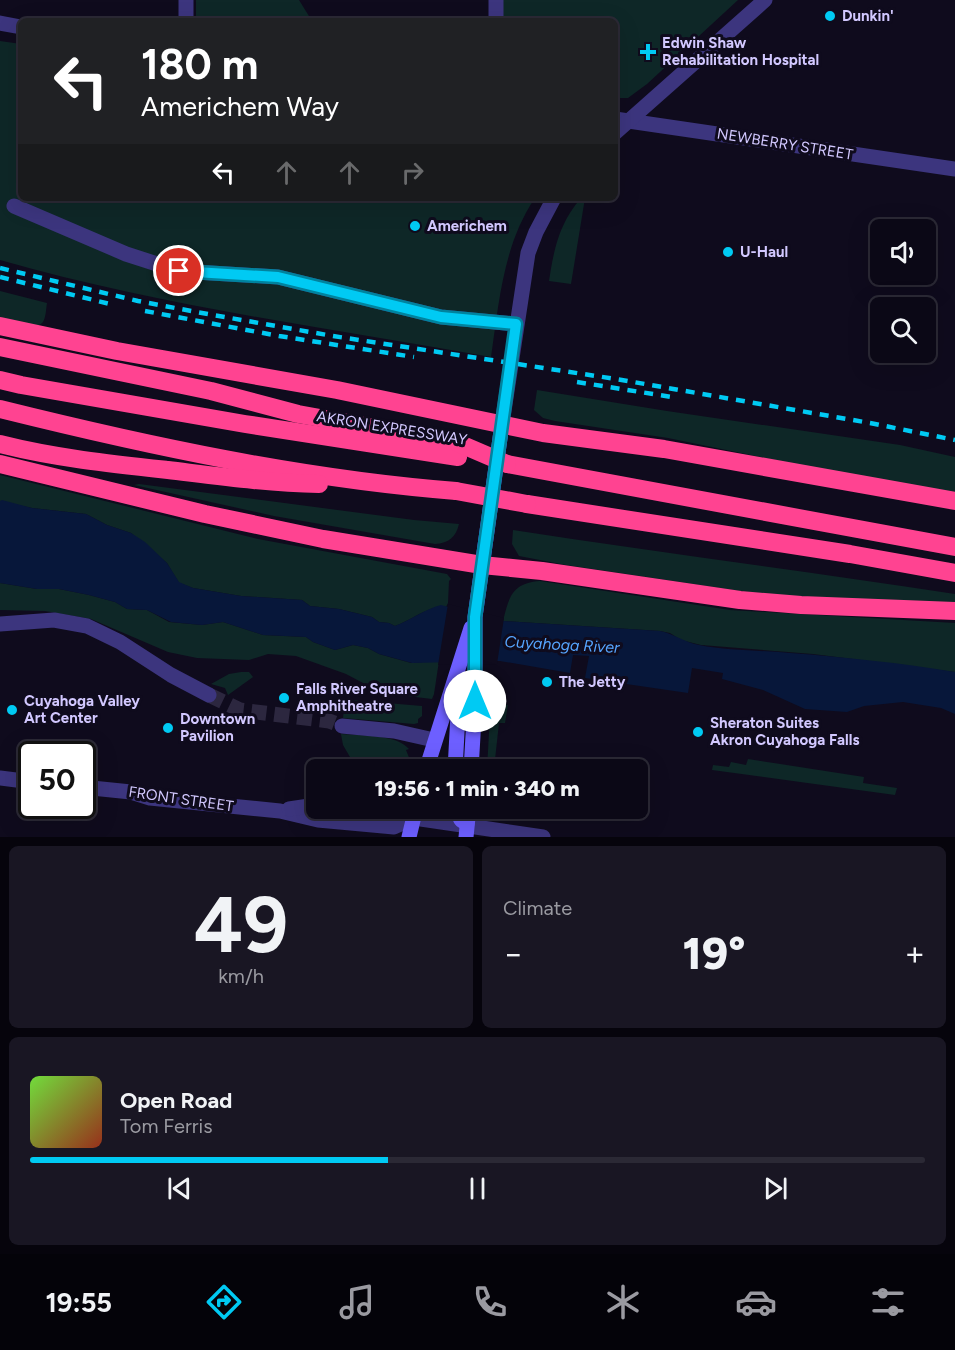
<!DOCTYPE html>
<meta charset="utf-8">
<style>
body{margin:0;font-family:Figtree,sans-serif;background:#191623;color:#f1f3f6;height:100vh;display:flex;flex-direction:column;font-size:22px;white-space:nowrap}
*{box-sizing:border-box;margin:0}
p{font-size:20px;color:#9a9aa1}
.icon{flex:none;width:33px;height:33px;fill:none;stroke:currentColor;stroke-width:2;stroke-linecap:round;stroke-linejoin:round}
.map{position:relative;height:837px;overflow:hidden}
.details{display:flex;flex-direction:column;gap:9px;padding:9px;background:#06040c;flex:1}
.details>*{flex:none}
.guide{position:absolute;left:18px;top:18px;width:600px;height:183px;border-radius:9px;box-shadow:0 6px 24px #0002,0 0 0 2px #2b2935;background:#202124;color:#fff;overflow:hidden}
.tools{position:absolute;left:870px;top:219px;display:grid;gap:12px}
.tools a{display:grid;place-items:center;width:66px;height:66px;border-radius:9px;background:#0b0816;box-shadow:0 6px 24px #0002,0 0 0 2px #2b2935;font-size:30px}
.speed{position:absolute;left:18px;top:741px;display:flex;gap:12px;font-size:30px;font-weight:700;text-align:center}
.speed>*{display:grid;place-content:center;width:78px;height:78px;border-radius:50%;background:#0b0816;box-shadow:0 6px 24px #0002,0 0 0 2px #2b2935;line-height:1}
.speed .limit{border:3px solid #111;border-radius:9px;background:#fff;color:#111}
.pin{position:absolute;display:grid;place-items:center;width:51px;height:51px;color:#fff;margin:-26px;border:3px solid #fff;border-radius:50%;box-shadow:0 2px 6px #0007}
.me{position:absolute;width:66px;margin:-33px;rotate:0deg;stroke-linejoin:round;filter:drop-shadow(0 0 4px #0008)}
.turn{display:flex;align-items:center;gap:21px;height:126px;padding:0 24px;font-size:27px}
.turn .icon{width:78px;height:78px;stroke-width:2.5}
.turn b{display:block;font-size:42px;line-height:51px}
.lanes{display:flex;align-items:center;height:57px;padding:0 24px;background:#0003;justify-content:center;gap:30px;direction:ltr}
.lanes .off{opacity:.35}
.big{font-size:45px;font-weight:800;line-height:1.1}
.details .card{flex:1;display:flex;flex-direction:column;justify-content:center;gap:9px;min-width:0;padding:0 21px;border-radius:9px;background:#191623}
.details .dial{align-items:center;gap:0}
.dial b{font-size:78px;line-height:1}
.song{display:flex;align-items:center;gap:18px}
.cover{width:72px;height:72px;border-radius:9px;background:linear-gradient(135deg,hsl(100 70% 55%),hsl(10 70% 35%))}
.played{height:6px;border-radius:3px;background:linear-gradient(90deg,#00caf3 40%,#2b2935 40%)}
.keys{display:flex;justify-content:space-around;direction:ltr}
.heat{display:flex;justify-content:space-between;align-items:center;font-size:33px;direction:ltr}
.details .tiles{flex:1;display:grid;gap:9px;grid-template-columns:1fr 1fr}
.card:last-child{grid-column:span 2}
.trip{position:absolute;left:306px;top:759px;width:342px;height:60px;border-radius:9px;background:#0b0816;box-shadow:0 6px 24px #0002,0 0 0 2px #2b2935;font-weight:800;line-height:60px;text-align:center}
.dock{display:flex;height:96px;justify-content:space-around;align-items:center;background:#040309;color:#9a9aa1}
.dock .icon{width:42px;height:42px}
.dock .on{color:#00caf3}
.dock b{font-size:27px;color:#f1f3f6}
.map>svg:first-child{display:block}
</style>
<div class="map">
<svg width="955" height="837" viewBox="0 0 955 837">
<rect width="100%" height="100%" fill="#0f0b1d"/>
<!-- green -->
<g fill="#0e2727">
<polygon points="196,0 299,0 312,21 196,21"/>
<polygon points="500,0 738,0 647,84 628,98 615,98 615,21 500,21"/>
<path d="M0,41L21,44V198H535C503,245 499,303 491,357C327,328 161,306 0,260Z"/>
<path d="M581,198H585L571,284L549,281C554,248 559,224 581,198Z"/>
<path d="M0,291L47,303C46,309 46,317 43,322C35,332 11,322 0,319Z"/>
<polygon points="537,390 667,411 900,445 955,457 955,494 848,475 668,438 555,421 543,418 534,410"/>
<path d="M0,475L258,539L447,574L451,579L449,581L448,603L446,607C433,603 410,621 395,626L389,623L379,622L372,617L339,609L310,606L302,600L241,596L193,588L179,583L167,563L131,533L107,525L86,514L32,508L0,501Z"/>
<path d="M139,484L414,520L459,524C456,537 449,543 435,544L274,516L134,485Z"/>
<path d="M513,530C660,553 808,571 955,594V604L829,600L740,591L566,565L519,556L512,544Z"/>
<path d="M540,581L730,610L955,623V672L813,654L701,645L681,640L670,633L660,631L503,621C509,597 512,583 540,581Z"/>
<polygon points="0,583 37,589 59,589 89,595 115,602 127,609 147,610 169,622 202,625 223,622 263,635 306,637 313,642 335,650 353,645 368,648 379,654 411,663 439,661 434,694 432,699 382,693 346,674 296,656 268,654 249,660 197,658 168,652 91,619 45,611 0,610"/>
<polygon points="241,672 249,672 253,677 228,695 225,688 211,684 229,674"/>
<polygon points="351,700 422,706 422,716 418,719 418,723 414,724 343,718 344,709"/>
<polygon points="502,704 508,705 505,723 499,723 494,769 487,769 490,715"/>
<path d="M341,734C360,736 397,734 409,749L406,750L410,760L408,769H357L343,745Z"/>
<polygon points="748,759 864,777 863,783 897,788 895,795 712,770 713,765 729,767 731,762 746,765"/>
</g>
<!-- water -->
<path fill="#07173a" d="M2,500L32,508L86,514L107,525L131,533L145,542L167,563L179,582L193,588L241,596L302,600L310,606L339,609L372,617L379,622L389,623L395,626C411,620 425,609 441,605L503,621L660,631C674,634 684,642 699,645C728,651 760,650 790,653C845,657 901,663 955,672V714L941,708L903,702L864,706L847,712L805,709L763,690L722,679L723,673L692,668L688,693L585,678L589,656L573,655L570,673L500,661L412,663L379,654L368,648L353,645L335,650L313,642L306,637L263,635L223,622L202,625L171,622L147,610L127,609L115,602L89,595L59,589H37L0,583V501Z"/>
<!-- pier -->
<polygon fill="#0f0b1d" points="448,604 504,618 497,664 438,665"/>
<g fill="none" stroke-linecap="round" stroke-linejoin="round">
<!-- minor-tunnel -->
<polyline stroke="#2c273f" stroke-width="15" stroke-dasharray="15 8" stroke-linecap="butt" points="209,695 240,710 329,721 342,726"/>
<!-- minor -->
<g stroke="#3c357e" stroke-width="15">
<polyline points="186,0 186,21"/>
<polyline points="496,0 496,21"/>
<polyline points="14,206 126,254 179,271 278,277 441,317 516,324"/>
<polyline points="0,624 54,620 87,626 120,642 171,675 209,695"/>
<polyline points="342,726 394,731 434,740"/>
</g>
<!-- tertiary -->
<g stroke="#3c357e" stroke-width="15">
<polyline points="0,23 21,27"/>
<polyline points="615,119 955,169"/>
<polyline points="615,133 765,0"/>
<polyline points="502,424 528,253 536,232 554,198"/>
<polyline points="0,778 32,782"/>
<polyline points="82,787 131,792 150,798 280,811 318,820 394,827 414,818 543,837"/>
<polyline points="289,809 316,805"/>
</g>
<!-- secondary -->
<g stroke="#6d5fff" stroke-width="15">
<polyline points="426,770 471,628"/>
<polyline points="455,770 460,677"/>
<polyline points="471,770 475,701 475,617 502,424"/>
<polyline points="455,808 461,820 467,824"/>
<polyline points="409,837 416,808"/>
<polyline points="466,837 469,808"/>
</g>
<!-- motorway -->
<g stroke="#ff4391" stroke-width="18">
<polyline points="0,326 117,351 337,390 543,433 664,449 955,501"/>
<polyline points="0,347 211,391 298,414 458,443"/>
<polyline points="0,380 21,385 245,424 458,457"/>
<path d="M0,409C149,446 303,479 456,491"/>
<path d="M0,444C55,458 112,464 168,470C218,476 268,483 319,484"/>
<polyline points="0,464 205,514 323,539 482,565 542,571 740,600 801,605 955,611"/>
<polyline points="507,464 955,547"/>
<polyline points="527,504 850,554 955,573"/>
</g>
<!-- rail -->
<g stroke="#00caf3" stroke-width="4.5" stroke-dasharray="9 8" stroke-linecap="butt">
<polyline points="0,268 138,301 202,313 333,336 616,379 870,423 955,440"/>
<polyline points="0,277 110,304"/>
<polyline points="145,311 279,336 414,357"/>
<polyline points="577,382 672,397"/>
</g>
<!-- motorway-bridge -->
<g stroke="#ff4391" stroke-width="18">
<polyline points="458,443 507,464"/>
<polyline points="456,491 527,504"/>
</g>
</g>
<g fill="none" stroke-linecap="round" stroke-linejoin="round">
<!-- route casing -->
<g stroke="#00839e" stroke-width="15">
<polyline id="route" points="179,271 278,277 441,317 516,324 475,617 475,701"/>
</g>
<!-- route -->
<use href="#route" stroke="#00caf3" stroke-width="10"/>
</g>
<!-- markers -->
<g fill="#00caf3" stroke="#0f0b1d" stroke-width="2">
<circle cx="830" cy="16" r="6"/>
<path d="M645 43h6v6h6v6h-6v6h-6v-6h-6v-6h6z"/>
<circle cx="415" cy="226" r="6"/>
<circle cx="728" cy="252" r="6"/>
<circle cx="547" cy="682" r="6"/>
<circle cx="284" cy="698" r="6"/>
<circle cx="12" cy="710" r="6"/>
<circle cx="168" cy="728" r="6"/>
<circle cx="698" cy="732" r="6"/>
</g>
<g text-anchor="middle" stroke-width="6" stroke-linejoin="round" paint-order="stroke">
<!-- poi labels -->
<g font-size="15" font-weight="bold" fill="#d2c8ff" stroke="#0f0b1d" text-anchor="start">
<text x="842" y="21">Dunkin'</text>
<text x="662" y="48">Edwin Shaw<tspan x="662" dy="17">Rehabilitation Hospital</tspan></text>
<text x="427" y="231">Americhem</text>
<text x="740" y="257">U-Haul</text>
<text x="559" y="687">The Jetty</text>
<text x="296" y="694">Falls River Square<tspan x="296" dy="17">Amphitheatre</tspan></text>
<text x="24" y="706">Cuyahoga Valley<tspan x="24" dy="17">Art Center</tspan></text>
<text x="180" y="724">Downtown<tspan x="180" dy="17">Pavilion</tspan></text>
<text x="710" y="728">Sheraton Suites<tspan x="710" dy="17">Akron Cuyahoga Falls</tspan></text>
</g>
<!-- street labels -->
<g font-size="15" fill="#d2c8ff" stroke="#0f0b1d">
<text transform="translate(785 144) rotate(9)" y="5">NEWBERRY STREET</text>
<text transform="translate(392 428) rotate(9)" y="5">AKRON EXPRESSWAY</text>
<text transform="translate(181 799) rotate(8)" y="5">FRONT STREET</text>
</g>
<!-- water labels -->
<g font-size="16" font-style="italic" fill="#56a5ff" stroke="#0f0b1d">
<text transform="translate(562 644) rotate(3)" y="6">Cuyahoga River</text>
</g>
</g>
</svg>
<div class="tools">
<a><svg class="icon" aria-label="sound" viewBox="0 0 24 24"><path d="M4 9h4l5-4v14l-5-4H4zM17 9q2 3 0 6"/></svg></a>
<a><svg class="icon" aria-label="search" viewBox="0 0 24 24"><circle cx="10" cy="10" r="6"/><path d="M15 15l6 6"/></svg></a>
</div>
<div class="speed"><div class="limit">50</div></div>
<div class="pin" style="left:179px;top:271px;background:#d93025"><svg class="icon" aria-label="arrive" viewBox="0 0 24 24"><path d="M6 21V4h12l-3 4 3 4H6"/></svg></div>
<svg class="me" style="left:475px;top:701px" viewBox="-20 -20 40 40"><circle r="19" fill="#fff"/><path d="M0-13L10 11 0 6-10 11z" fill="#00caf3"/></svg>
<div class="trip">19:56 · 1 min · 340 m</div>
<div class="guide">
<div class="turn"><svg class="icon" aria-label="left" viewBox="0 0 24 24"><path d="M17 20v-9H6M10 6l-5 5 5 5"/></svg><div><b>180 m</b>Americhem Way</div></div>
<div class="lanes"><svg class="icon" aria-label="left" viewBox="0 0 24 24"><path d="M17 20v-9H6M10 6l-5 5 5 5"/></svg><svg class="icon off" aria-label="ahead" viewBox="0 0 24 24"><path d="M12 20V5M6 11l6-6 6 6"/></svg><svg class="icon off" aria-label="ahead" viewBox="0 0 24 24"><path d="M12 20V5M6 11l6-6 6 6"/></svg><svg class="icon off" aria-label="right" viewBox="0 0 24 24"><path d="M7 20v-9h11M14 6l5 5-5 5"/></svg></div>
</div>
</div>
<section class="details">
<div class="tiles">
<div class="card dial"><b>49</b><p>km/h</p></div>
<div class="card"><p>Climate</p>
<div class="heat"><a>−</a><b class="big">19°</b><a>+</a></div>
</div>
<div class="card">
<div class="song"><i class="cover"></i><div><b>Open Road</b><p>Tom Ferris</p></div></div>
<div class="played"></div>
<div class="keys"><svg class="icon" aria-label="previous" viewBox="0 0 24 24"><path d="M18 5L8 12l10 7zM5 5v14"/></svg><svg class="icon" aria-label="pause" viewBox="0 0 24 24"><path d="M8 5v14M16 5v14"/></svg><svg class="icon" aria-label="next" viewBox="0 0 24 24"><path d="M6 5l10 7-10 7zM19 5v14"/></svg></div>
</div>
</div>
</section>
<nav class="dock">
<b>19:55</b>
<svg class="icon on" aria-label="directions" viewBox="0 0 24 24"><path d="M12 3l9 9-9 9-9-9zM9 14v-3h6M13 9l2 2-2 2"/></svg>
<svg class="icon" aria-label="music" viewBox="0 0 24 24"><path d="M9 18V5l10-2v13"/><circle cx="6" cy="18" r="3"/><circle cx="16" cy="16" r="3"/></svg>
<svg class="icon" aria-label="phone" viewBox="0 0 24 24"><path d="M5 4h4l2 5-3 2q2 4 5 5l2-3 5 2v4C11 20 4 13 5 4z"/></svg>
<svg class="icon" aria-label="climate" viewBox="0 0 24 24"><path d="M12 3v18M4 7l16 10M4 17L20 7"/></svg>
<svg class="icon" aria-label="car" viewBox="0 0 24 24"><path d="M5 17H2v-5l4-1 3-4h7l3 4 3 1v5h-3M9 17h6M6 11h13"/><circle cx="7" cy="17" r="2"/><circle cx="17" cy="17" r="2"/></svg>
<svg class="icon" aria-label="filters" viewBox="0 0 24 24"><path d="M4 7h16M4 17h16"/><circle cx="9" cy="7" r="2"/><circle cx="15" cy="17" r="2"/></svg>
</nav>
